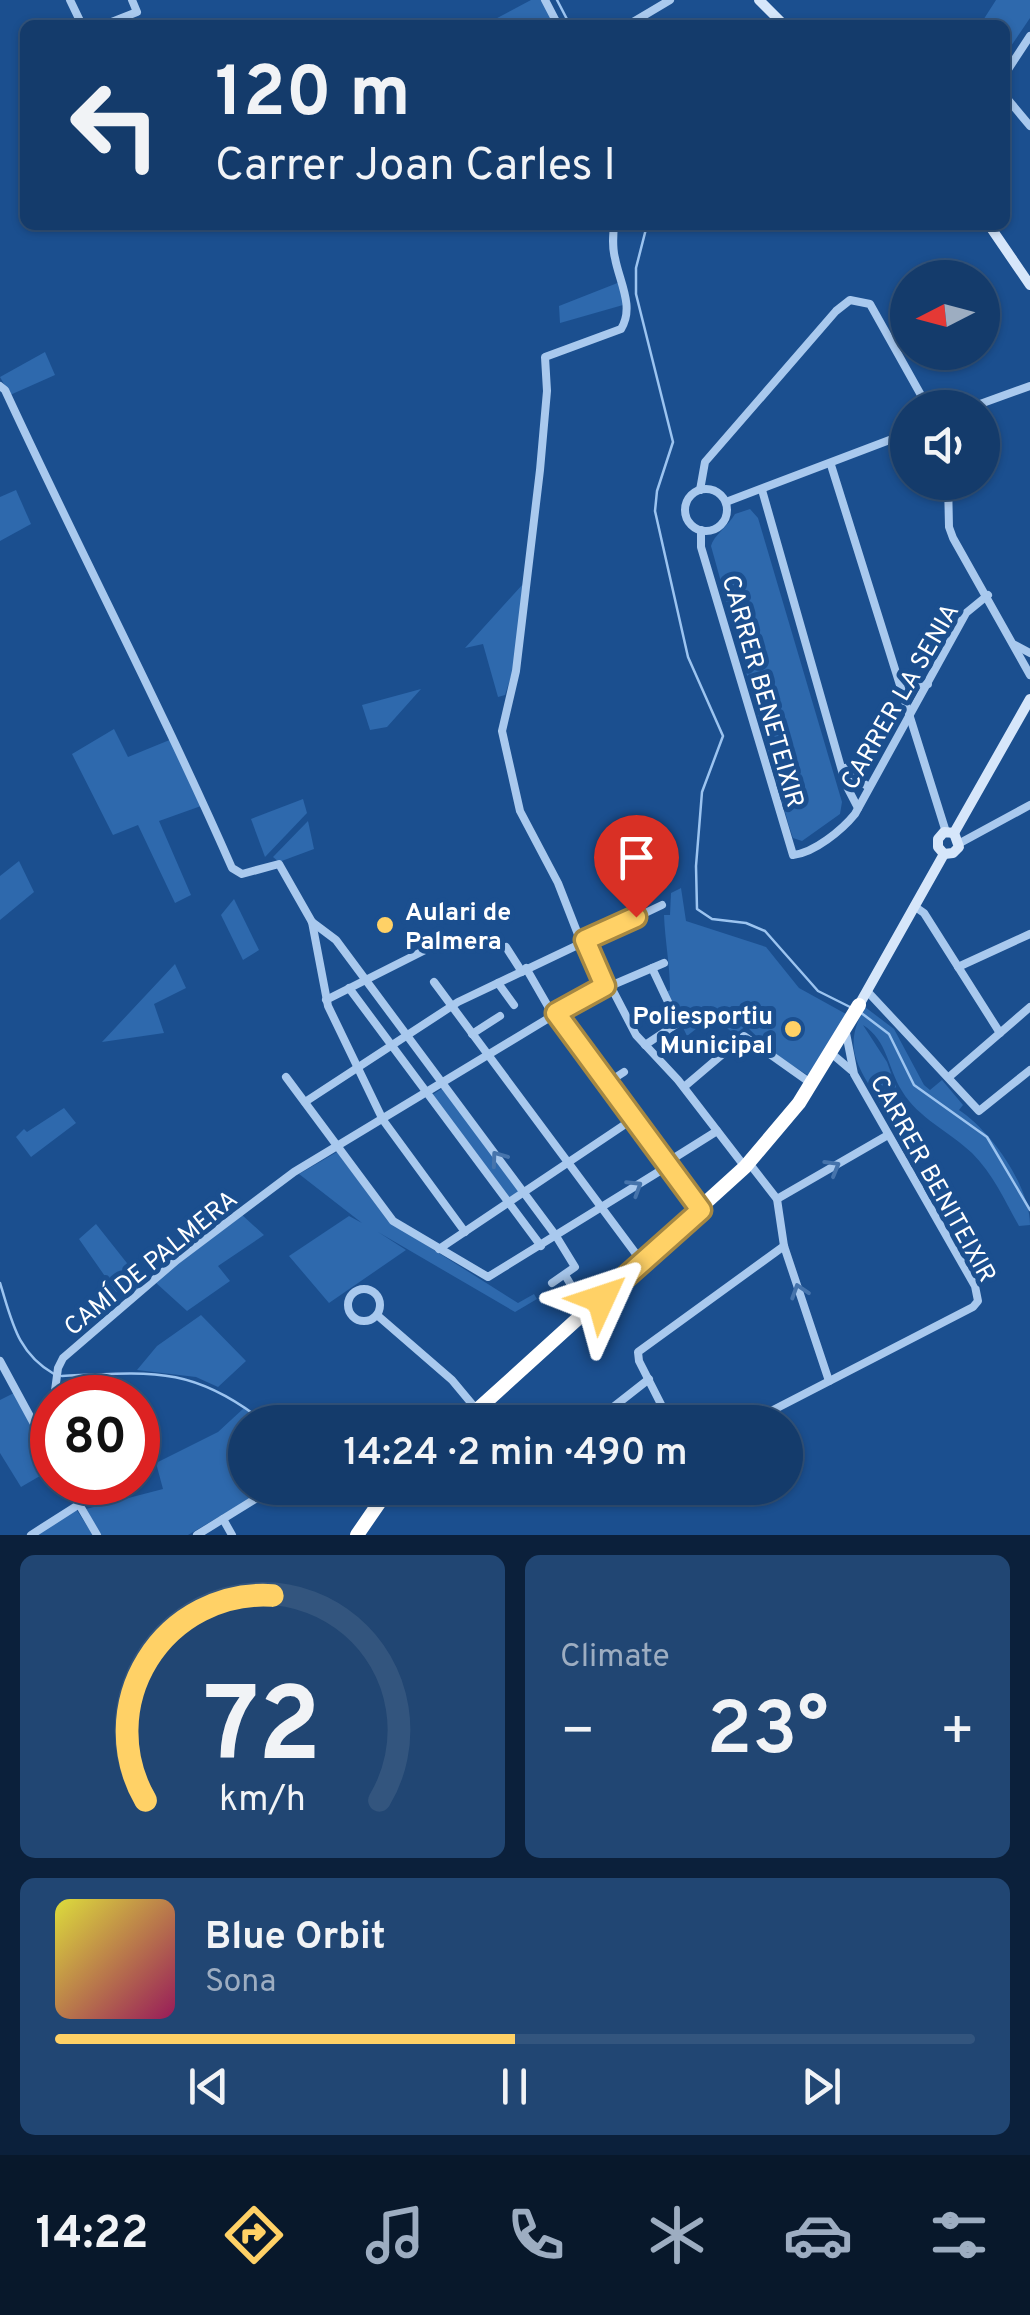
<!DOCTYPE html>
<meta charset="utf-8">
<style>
body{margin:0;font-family:Overpass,sans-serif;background:#214673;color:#f1f3f6;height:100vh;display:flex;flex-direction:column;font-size:38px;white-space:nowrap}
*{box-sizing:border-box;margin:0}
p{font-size:32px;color:#9dadc1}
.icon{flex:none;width:55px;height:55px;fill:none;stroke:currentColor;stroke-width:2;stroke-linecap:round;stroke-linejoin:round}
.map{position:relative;height:1535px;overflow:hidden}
.drawer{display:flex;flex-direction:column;gap:20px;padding:20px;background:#0b203b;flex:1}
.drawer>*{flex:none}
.banner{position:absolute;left:20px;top:20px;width:990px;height:210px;border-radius:15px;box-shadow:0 2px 8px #0004,0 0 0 2px #33557e;background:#143b6b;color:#f1f3f6;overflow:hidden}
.needle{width:65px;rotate:264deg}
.controls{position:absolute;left:890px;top:260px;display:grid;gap:20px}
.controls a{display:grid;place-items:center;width:110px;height:110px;border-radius:50%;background:#143b6b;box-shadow:0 2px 8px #0004,0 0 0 2px #33557e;font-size:50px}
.speed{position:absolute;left:30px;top:1375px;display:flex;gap:20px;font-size:50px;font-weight:700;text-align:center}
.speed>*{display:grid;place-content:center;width:130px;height:130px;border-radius:50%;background:#143b6b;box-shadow:0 2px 8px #0004,0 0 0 2px #33557e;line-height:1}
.speed .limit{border:15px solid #d22;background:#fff;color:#111}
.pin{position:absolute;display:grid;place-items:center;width:85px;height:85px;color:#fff;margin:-102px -42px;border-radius:50% 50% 50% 0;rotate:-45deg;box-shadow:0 0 10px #0007}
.pin .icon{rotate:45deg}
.me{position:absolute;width:110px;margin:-55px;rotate:48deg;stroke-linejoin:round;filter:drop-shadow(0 0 8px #0008)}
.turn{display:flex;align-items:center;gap:35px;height:210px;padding:0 30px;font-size:45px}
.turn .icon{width:130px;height:130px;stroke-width:2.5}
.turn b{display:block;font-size:70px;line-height:85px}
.big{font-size:75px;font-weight:600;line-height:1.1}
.drawer .tile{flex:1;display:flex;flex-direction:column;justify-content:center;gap:15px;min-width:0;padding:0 35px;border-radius:15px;background:#214673}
.drawer .dial{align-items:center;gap:0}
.dial svg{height:260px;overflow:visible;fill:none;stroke:#33557e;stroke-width:7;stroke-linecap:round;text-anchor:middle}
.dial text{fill:#f1f3f6;stroke:none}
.song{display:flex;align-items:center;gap:30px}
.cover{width:120px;height:120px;border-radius:15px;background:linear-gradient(135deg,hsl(60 70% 55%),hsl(330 70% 35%))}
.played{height:10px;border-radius:5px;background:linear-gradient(90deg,#ffd166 50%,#33557e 50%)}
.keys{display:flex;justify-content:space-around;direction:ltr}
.heat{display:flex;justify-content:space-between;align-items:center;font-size:55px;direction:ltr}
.drawer .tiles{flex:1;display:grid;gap:20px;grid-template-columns:1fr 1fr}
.tile:last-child{grid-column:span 2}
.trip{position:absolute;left:228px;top:1405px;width:575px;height:100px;border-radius:50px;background:#143b6b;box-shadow:0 2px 8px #0004,0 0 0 2px #33557e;font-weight:600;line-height:100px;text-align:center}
.tabs{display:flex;height:160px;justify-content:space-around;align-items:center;background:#08182b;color:#9dadc1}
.tabs .icon{width:70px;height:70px}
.tabs .on{color:#ffd166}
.tabs b{font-size:45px;color:#f1f3f6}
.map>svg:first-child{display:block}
</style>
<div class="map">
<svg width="1030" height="1535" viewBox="0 0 1030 1535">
<rect width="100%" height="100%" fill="#1b4f8f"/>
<!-- green -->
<g fill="#2e69ad">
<polygon points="531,0 542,0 554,25 484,25"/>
<polygon points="996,0 1030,0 1030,18 1005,55 1005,25 980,25"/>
<polygon points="620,282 623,305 560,323 559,306"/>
<polygon points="45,352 55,375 10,395 0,377"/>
<polygon points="16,490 31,524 0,541 0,497"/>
<path d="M750,509L758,518L842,802L840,814L802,841L793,838L789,826L711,546C713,536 729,525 735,514Z"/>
<polygon points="523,584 513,670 505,695 498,697 483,644 465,648"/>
<polygon points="421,689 387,727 370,730 362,705"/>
<polygon points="114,729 128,757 172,739 201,806 159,821 191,895 175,903 138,825 113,835 72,754"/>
<polygon points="303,799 307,813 265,857 251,819"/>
<polygon points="308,821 314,849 279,862 273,857"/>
<polygon points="19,861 34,892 0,920 0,876"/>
<path d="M681,888L686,921L766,947L799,988L846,1014L809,1076L776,1055L746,1026L735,1034L711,1017L687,1036L666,992L670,990C670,966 665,941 664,915H670L671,893Z"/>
<polygon points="234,899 259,950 243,960 221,915"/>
<polygon points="175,964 186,988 154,1004 164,1033 102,1042"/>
<path d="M865,1007L894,1029L924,1085L930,1090L942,1080L963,1105L959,1110C991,1131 1030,1186 1030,1225L1019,1226C1005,1201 993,1174 972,1153C950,1132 918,1118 902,1091C887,1067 888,1041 863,1025L887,1062L899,1095L881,1105C859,1067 841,1049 865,1007Z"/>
<polygon points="443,1088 519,1191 508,1198 432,1095"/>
<polygon points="64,1108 76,1123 31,1157 16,1137 24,1129 27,1132"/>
<polygon points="337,1152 388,1221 518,1303 534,1294 537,1299 515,1312 378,1232 406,1250 329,1303 289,1256 349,1216 362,1223 299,1174"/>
<polygon points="241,1214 264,1235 218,1266 230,1281 187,1311 155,1282"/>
<polygon points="96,1224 138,1277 133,1281 138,1289 128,1297 122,1289 116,1292 79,1239"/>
<polygon points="201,1315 246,1361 218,1387 196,1377 137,1370 157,1346"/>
<polygon points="16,1392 52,1461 52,1469 21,1487 0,1453 0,1400"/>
<polygon points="244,1408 262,1422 245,1422 245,1488 268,1488 188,1535 101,1535 86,1509 163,1489 156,1463 218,1432"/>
<polygon points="76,1509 93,1535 37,1535"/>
</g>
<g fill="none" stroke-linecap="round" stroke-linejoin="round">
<!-- stream -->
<g stroke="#9cc4f0" stroke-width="2.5">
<polyline points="557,0 570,25"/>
<polyline points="647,225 636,268 636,294 673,442 657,491 655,511 688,657 723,736 702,792 696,866 697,909 712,919 746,923 765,931 818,991 852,1008"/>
<polyline points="860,1012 889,1034 914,1085 987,1137 1030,1210"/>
<path d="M0,1283C12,1321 17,1353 54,1374"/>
<path d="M62,1376C149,1372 192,1365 264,1422"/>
</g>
<!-- street -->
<g stroke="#a9c9ee" stroke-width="8">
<polyline points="70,0 82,25"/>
<polyline points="545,0 558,25"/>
<polyline points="104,25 137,12 132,0"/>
<polyline points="628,25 670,0"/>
<polyline points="1005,74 1030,36"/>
<polyline points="1005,96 1030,126"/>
<path d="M0,386L5,390C79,550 161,706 232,868L242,874L279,864L312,922L328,1006L383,1120L465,1232"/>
<polyline points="924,406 938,403 948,408"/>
<polyline points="969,408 1030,386"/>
<polyline points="831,465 946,832"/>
<polyline points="948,482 949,527 953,538 1030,675"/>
<circle cx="706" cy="510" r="21"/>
<polyline points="700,490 705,462 836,311 850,300 870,304 926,404"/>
<polyline points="762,490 846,785 858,808"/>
<polyline points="726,502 908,433"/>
<path d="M701,530V547L793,855C814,853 842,830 855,814L966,613L988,595"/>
<polyline points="1015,645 1030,653"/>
<polyline points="901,677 907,683 928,684"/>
<polyline points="845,768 848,774 869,787"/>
<polyline points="960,843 1030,805"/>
<polyline points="914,906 924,913 1000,1033"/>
<polyline points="312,922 336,940 556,1236 575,1267 552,1283"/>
<polyline points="585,940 605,986"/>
<path d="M581,942L558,883L520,811L502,731L516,671L540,470L547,391L545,357L621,329C635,307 619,281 615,258C612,247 613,236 614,225"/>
<polyline points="506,947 522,972"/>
<polyline points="958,967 1030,934"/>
<polyline points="526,968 553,1015"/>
<polyline points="434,982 642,1262"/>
<polyline points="498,983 514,1005"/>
<polyline points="610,985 636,1035 678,1080 745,1167"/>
<polyline points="349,988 541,1246"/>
<polyline points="867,991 979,1111 1030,1070"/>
<polyline points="326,1000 445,940"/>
<polyline points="556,1013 701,1210"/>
<polyline points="472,1034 500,1016"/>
<polyline points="645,1045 678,1023 652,968"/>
<polyline points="831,1053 851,1070"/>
<polyline points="286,1077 393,1221 488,1277 668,1166"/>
<polyline points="949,1077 1030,1007"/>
<polyline points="607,1083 624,1072"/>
<polyline points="684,1087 744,1036 812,1084"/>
<polyline points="305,1102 458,1002 662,905"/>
<polyline points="666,1163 717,1131"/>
<polyline points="749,1163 777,1199 784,1246 829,1381"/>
<polyline points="777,1199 888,1135"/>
<polyline points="439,1249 633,1119"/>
<polyline points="565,1275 587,1312"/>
<circle cx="364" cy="1305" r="16"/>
<polyline points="377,1315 452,1380 477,1410"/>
<polyline points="0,1361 52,1457"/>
<polyline points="54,1398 58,1368 63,1358 177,1260 294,1172 582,998 664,963"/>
<polyline points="598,1419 649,1379"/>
<polyline points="670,1422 639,1361 638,1352 784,1246"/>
<polyline points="750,1422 973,1307 978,1301 975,1286 854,1074 846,1033"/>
<polyline points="38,1428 52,1401"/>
<polyline points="66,1482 97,1535"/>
<polyline points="223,1519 232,1535"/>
<polyline points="31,1535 78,1505"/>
<polyline points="197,1535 273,1488"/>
</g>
<!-- secondary -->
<g stroke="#d6e6fa" stroke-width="10">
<polyline points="759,0 784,25"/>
<polyline points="989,225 1030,285"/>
<polyline points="954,833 1030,699"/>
<polyline points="944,854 938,847 938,839 944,832 954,833"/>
<polyline points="944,854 953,853 959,847 954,833"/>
<polyline points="859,1005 944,854"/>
<polyline points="462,1422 477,1410"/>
<polyline points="379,1503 392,1488"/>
</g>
<!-- highway -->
<g stroke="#fff" stroke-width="14">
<polyline points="477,1410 745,1167 799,1103 859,1005"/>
<polyline points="357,1535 379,1503"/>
</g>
</g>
<!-- one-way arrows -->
<defs><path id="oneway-chevron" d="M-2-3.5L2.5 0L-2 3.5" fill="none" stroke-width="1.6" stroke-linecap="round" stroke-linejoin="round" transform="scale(2.5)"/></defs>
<g stroke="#4674ac">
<use href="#oneway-chevron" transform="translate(498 1158) rotate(-126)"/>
<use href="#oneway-chevron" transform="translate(833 1167) rotate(-30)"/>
<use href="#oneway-chevron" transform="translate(635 1187) rotate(-32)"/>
<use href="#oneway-chevron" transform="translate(799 1291) rotate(-108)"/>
</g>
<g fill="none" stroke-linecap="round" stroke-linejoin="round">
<!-- route casing -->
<g stroke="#a68842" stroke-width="25">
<polyline id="route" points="601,1299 701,1210 556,1013 605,986 585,940 636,917"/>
</g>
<!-- route -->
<use href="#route" stroke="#ffd166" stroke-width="18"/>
</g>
<!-- markers -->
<g fill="#ffd166" stroke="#1b4f8f" stroke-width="4">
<circle cx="385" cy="925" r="10"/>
<circle cx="793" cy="1029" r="10"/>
</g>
<g text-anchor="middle" stroke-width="10" stroke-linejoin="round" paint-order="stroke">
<!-- street labels -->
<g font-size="25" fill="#fff" stroke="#1b4f8f">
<text transform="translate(764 691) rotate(74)" y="9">CARRER BENETEIXIR</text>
<text transform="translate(899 696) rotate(-60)" y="9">CARRER LA SENIA</text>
<text transform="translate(934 1178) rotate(61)" y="9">CARRER BENITEIXIR</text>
<text transform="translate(150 1262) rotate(-39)" y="9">CAMÍ DE PALMERA</text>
</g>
<!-- poi labels -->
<g font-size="25" font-weight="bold" fill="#fff" stroke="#1b4f8f" text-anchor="start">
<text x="405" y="920">Aulari de<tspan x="405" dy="29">Palmera</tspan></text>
<text x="773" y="1024" text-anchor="end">Poliesportiu<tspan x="773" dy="29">Municipal</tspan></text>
</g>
</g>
</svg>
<div class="controls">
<a><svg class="needle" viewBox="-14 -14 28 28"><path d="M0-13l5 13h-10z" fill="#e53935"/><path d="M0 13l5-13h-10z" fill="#9dadc1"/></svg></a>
<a><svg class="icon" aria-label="sound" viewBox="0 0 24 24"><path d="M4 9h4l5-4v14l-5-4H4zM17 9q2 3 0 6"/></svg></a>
</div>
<div class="speed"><div class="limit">80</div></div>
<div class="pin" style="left:636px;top:917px;background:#d93025"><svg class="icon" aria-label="arrive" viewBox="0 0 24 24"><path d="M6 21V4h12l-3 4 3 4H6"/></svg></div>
<svg class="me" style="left:601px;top:1299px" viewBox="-20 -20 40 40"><path d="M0-17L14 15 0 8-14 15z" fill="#ffd166" stroke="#fff" stroke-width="4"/></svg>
<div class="trip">14:24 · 2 min · 490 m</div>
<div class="banner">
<div class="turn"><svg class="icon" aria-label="left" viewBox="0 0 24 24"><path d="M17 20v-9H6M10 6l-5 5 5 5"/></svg><div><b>120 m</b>Carrer Joan Carles I</div></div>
</div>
</div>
<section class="drawer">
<div class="tiles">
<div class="tile dial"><svg viewBox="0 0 100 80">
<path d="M14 69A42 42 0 1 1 86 69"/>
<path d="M14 69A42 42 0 0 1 53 6" stroke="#ffd166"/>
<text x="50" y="56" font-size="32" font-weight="700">72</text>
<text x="50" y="72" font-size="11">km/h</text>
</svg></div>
<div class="tile"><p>Climate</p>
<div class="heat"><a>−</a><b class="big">23°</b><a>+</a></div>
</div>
<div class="tile">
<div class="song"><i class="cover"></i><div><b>Blue Orbit</b><p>Sona</p></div></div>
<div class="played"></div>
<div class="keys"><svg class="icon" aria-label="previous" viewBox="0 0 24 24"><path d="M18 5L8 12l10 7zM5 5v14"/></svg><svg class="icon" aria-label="pause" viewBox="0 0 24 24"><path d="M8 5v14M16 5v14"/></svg><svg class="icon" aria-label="next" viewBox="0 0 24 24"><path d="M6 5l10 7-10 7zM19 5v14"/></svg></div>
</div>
</div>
</section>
<nav class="tabs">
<b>14:22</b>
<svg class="icon on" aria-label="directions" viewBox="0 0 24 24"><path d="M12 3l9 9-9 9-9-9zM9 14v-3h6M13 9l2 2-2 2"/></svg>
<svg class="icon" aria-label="music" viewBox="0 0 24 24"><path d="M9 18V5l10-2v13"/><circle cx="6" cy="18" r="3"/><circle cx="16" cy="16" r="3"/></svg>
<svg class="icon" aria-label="phone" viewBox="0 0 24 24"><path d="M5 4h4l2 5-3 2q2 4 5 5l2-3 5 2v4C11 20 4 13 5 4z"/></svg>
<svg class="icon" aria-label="climate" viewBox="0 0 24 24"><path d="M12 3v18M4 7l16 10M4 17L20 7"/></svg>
<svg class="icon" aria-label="car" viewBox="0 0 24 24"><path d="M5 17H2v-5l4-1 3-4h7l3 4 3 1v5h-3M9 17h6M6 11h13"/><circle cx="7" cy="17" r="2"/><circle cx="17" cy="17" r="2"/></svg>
<svg class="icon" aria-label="filters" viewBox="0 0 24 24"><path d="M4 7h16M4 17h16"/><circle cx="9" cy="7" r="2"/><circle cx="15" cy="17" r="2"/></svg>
</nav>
